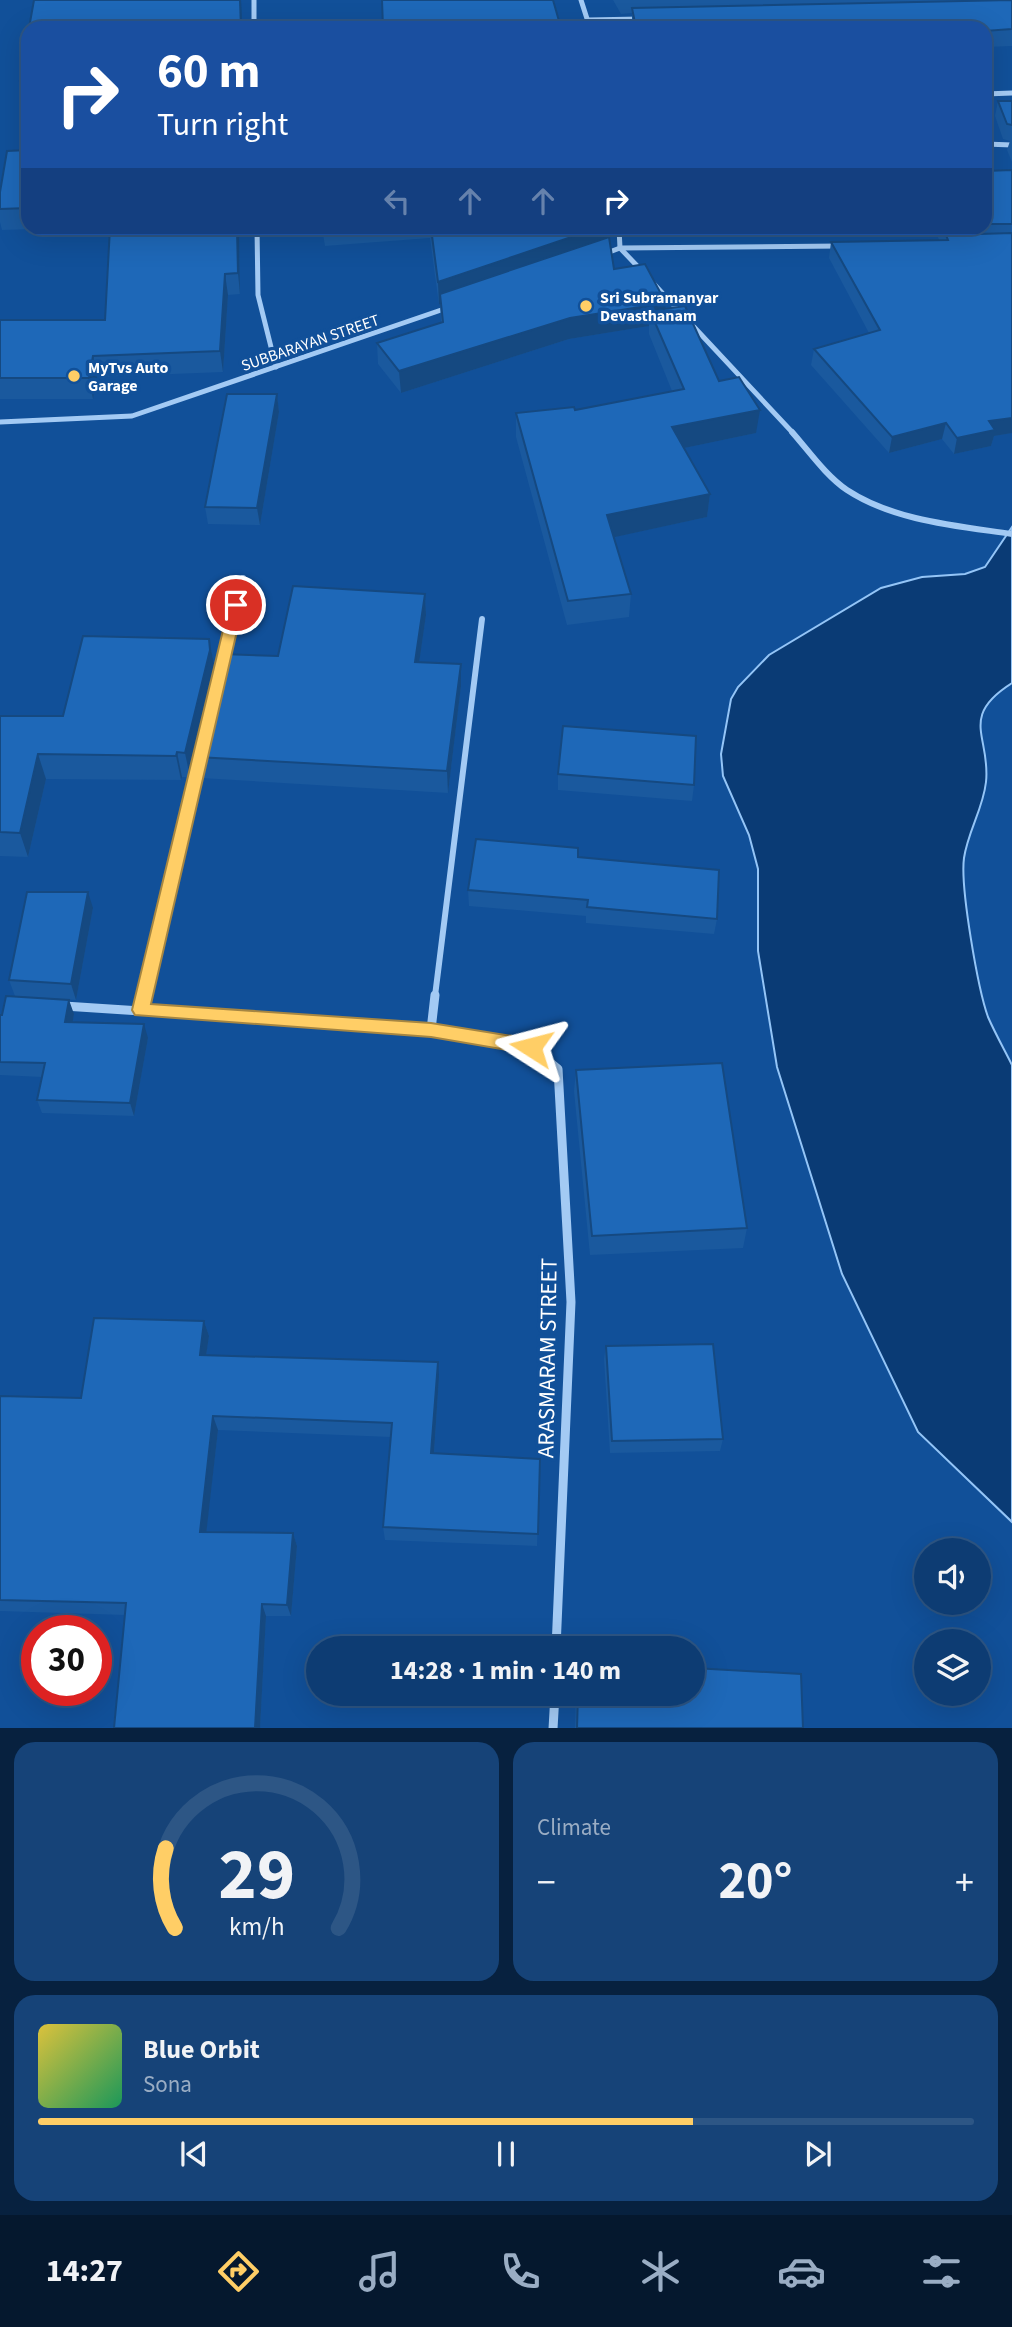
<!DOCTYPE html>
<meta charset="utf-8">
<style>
body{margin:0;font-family:"Source Sans 3",sans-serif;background:#164378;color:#f1f3f6;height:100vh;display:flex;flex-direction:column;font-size:26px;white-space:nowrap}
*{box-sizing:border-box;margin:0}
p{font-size:23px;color:#9aadc4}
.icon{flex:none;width:38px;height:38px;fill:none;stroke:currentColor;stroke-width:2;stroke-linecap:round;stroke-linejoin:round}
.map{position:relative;height:1728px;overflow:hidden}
.sheet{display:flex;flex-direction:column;gap:14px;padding:14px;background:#07213f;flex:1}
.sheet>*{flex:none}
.hud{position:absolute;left:21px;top:21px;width:971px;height:214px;border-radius:21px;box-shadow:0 7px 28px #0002,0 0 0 2px #2d5685;background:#1a4fa0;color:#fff;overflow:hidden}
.tools{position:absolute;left:914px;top:1538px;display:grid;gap:14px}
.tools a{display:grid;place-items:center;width:77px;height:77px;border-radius:50%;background:#0d3c73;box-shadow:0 7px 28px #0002,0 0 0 2px #2d5685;font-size:35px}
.speed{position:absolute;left:21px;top:1615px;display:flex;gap:14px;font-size:35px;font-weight:700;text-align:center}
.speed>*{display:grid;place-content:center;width:91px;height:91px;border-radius:50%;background:#0d3c73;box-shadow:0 7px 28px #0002,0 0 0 2px #2d5685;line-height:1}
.speed .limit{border:10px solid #d22;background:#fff;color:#111}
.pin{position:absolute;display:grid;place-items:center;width:60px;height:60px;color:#fff;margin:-30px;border:4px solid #fff;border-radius:50%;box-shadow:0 2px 7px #0007}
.me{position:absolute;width:77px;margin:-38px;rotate:279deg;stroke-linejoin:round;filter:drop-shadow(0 0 5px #0008)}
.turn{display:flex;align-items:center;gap:24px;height:147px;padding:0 21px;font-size:32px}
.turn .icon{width:91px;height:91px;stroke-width:2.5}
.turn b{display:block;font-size:49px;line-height:60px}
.lanes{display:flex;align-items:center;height:66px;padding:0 21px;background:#0003;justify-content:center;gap:35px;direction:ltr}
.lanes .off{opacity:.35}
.big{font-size:52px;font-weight:700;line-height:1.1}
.sheet .card{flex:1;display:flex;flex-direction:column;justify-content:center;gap:10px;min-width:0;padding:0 24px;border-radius:21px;background:#164378}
.sheet .dial{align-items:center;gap:0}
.dial svg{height:182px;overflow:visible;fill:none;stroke:#2d5685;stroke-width:7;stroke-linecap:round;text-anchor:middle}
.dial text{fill:#f1f3f6;stroke:none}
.song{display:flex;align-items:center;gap:21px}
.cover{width:84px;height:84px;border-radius:10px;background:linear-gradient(135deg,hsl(50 70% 55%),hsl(150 70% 35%))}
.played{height:7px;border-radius:4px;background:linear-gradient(90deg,#ffce66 70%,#2d5685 70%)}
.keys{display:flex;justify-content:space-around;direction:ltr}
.heat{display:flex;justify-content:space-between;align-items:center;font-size:38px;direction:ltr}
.sheet .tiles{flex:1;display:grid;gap:14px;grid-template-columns:1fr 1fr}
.card:last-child{grid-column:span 2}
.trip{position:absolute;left:306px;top:1636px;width:399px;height:70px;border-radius:35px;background:#0d3c73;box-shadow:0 7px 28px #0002,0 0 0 2px #2d5685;font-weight:700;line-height:70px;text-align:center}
.tab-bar{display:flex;height:112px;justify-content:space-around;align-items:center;background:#05182e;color:#9aadc4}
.tab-bar .icon{width:49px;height:49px}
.tab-bar .current{color:#ffce66}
.tab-bar b{font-size:32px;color:#f1f3f6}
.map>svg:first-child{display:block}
</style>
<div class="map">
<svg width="1012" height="1729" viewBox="0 0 1012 1729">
<rect width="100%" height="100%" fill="#115099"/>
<!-- water -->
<path fill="#0a3b75" stroke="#94c5f7" stroke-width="2" d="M1012,527V683C958,717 991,737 986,782C983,809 968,831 964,858C960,887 978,989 988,1017C995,1033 1004,1049 1012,1065V1522L918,1432L842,1274L777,1067L758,951V869L749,835L723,776L721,754L731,699L738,687L769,655L881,588L922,577L965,574L985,567Z"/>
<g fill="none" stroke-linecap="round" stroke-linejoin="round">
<!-- minor-far2 -->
<g stroke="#a3caf4" stroke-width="5">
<polyline points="254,0 254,28"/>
<polyline points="581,0 590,28"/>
<polyline points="588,20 640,19"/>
<polyline points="985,94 1012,93"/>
<polyline points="985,144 1012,145"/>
<polyline points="257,228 258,295 276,367"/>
<polyline points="619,228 620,248 642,271"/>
<polyline points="604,254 620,248 840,246"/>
<polyline points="652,282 793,433"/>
<polyline points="0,422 132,416 447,308"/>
</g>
<!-- minor-far1 -->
<g stroke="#a3caf4" stroke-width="6">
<path d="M792,432C808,450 826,476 847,490C894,521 958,526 1012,534"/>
<polyline points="223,662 243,578"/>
<polyline points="144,996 201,756"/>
<polyline points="435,996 482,619"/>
</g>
<!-- minor -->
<g stroke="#a3caf4" stroke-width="9">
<polyline points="64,1006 431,1030 531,1047 558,1069 571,1302 556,1648"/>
<polyline points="141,1010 145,995"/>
<polyline points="431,1030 435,995"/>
<polyline points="553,1729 555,1694"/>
</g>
</g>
<!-- wall -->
<g fill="#1a599e">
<polygon points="613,0 1012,0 1012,46 985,47 985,28 632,28 632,13 621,14"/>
<polygon points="28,36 28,100 25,100 20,80"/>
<polygon points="998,101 1012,101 1012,162 1007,150 1010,141 1003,139 995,116"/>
<polygon points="28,150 28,228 69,228 2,230 0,222 0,192"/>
<polygon points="1012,170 1012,433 994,436 991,446 954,454 942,439 889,453 811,365 814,349 869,333 829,258 831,242 939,240 935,228 985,228 985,171"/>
<polygon points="110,228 239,228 240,294 228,295 223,372 97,377 93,399 0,399 0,320 105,320"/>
<polygon points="322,228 607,228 606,237 614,269 666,303 665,309 756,433 684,448 710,494 707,517 614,537 631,594 629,617 567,625 516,437 516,413 575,410 672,391 649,334 649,326 569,339 401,393 378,364 377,343 441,323 440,304 439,305 430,238 325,246"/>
<polygon points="667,228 833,228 833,230 669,235"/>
<polygon points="277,394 279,412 260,525 208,524 205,507"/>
<polygon points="425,594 426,615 419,663 461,686 448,793 201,778 197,757 278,656"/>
<polygon points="209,639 214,664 214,675 190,777 182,777 181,780 46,779 28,857 0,856 0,716 63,716"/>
<polygon points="558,774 694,785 692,801 558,790"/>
<polygon points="578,857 717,919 714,934 586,923 586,916 469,906 468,890"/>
<polygon points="93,908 76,1000 15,996 9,980"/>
<polygon points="74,1014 72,1022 148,1038 134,1116 42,1113 37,1100 42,1077 0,1075 0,1015"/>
<polygon points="576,1070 747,1228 743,1248 590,1255 574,1091"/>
<polygon points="204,1321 209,1336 206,1355 439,1377 434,1454 540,1459 537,1546 385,1540 383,1527 391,1437 218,1430 206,1532 293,1533 297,1546 291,1616 266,1616 260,1728 114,1728 125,1615 0,1611 0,1396 81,1398"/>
<polygon points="606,1346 723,1439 720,1451 610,1453 604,1359"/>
<polygon points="576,1694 693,1694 803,1728 575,1728"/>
</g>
<!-- shaded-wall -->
<g fill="#154981">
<polygon points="240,0 241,0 242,28 241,28"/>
<polygon points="237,228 239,228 240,294 238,273"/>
<polygon points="598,228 607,228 606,247 440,294 440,304 439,305 438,282"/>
<polygon points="225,274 228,295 223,372 220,351"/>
<polygon points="666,303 664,324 650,311 649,326 569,339 401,393 399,371 570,318"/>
<polygon points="93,356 97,377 93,399 89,378"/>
<polygon points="277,394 279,412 260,525 257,508"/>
<polygon points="760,410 756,433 670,451 672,427"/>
<polygon points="1012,418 1012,433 994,436 991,446 954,454 957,438 989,421"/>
<polygon points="946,423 942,439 889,453 892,437"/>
<polygon points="710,494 707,517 606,539 607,515"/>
<polygon points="425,594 426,615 416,684 415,662"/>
<polygon points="209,639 214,664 214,675 190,777 185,753"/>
<polygon points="461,664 461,686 448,793 447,771"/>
<polygon points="177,752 182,777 181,780 176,756"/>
<polygon points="38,754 46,779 28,857 20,833"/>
<polygon points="88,892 93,908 76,1000 71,984"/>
<polygon points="69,1000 74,1014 70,1036 65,1022"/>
<polygon points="144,1024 148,1038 134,1116 130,1103"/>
<polygon points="204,1321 209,1336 204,1369 200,1355"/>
<polygon points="438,1362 439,1377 433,1467 431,1453"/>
<polygon points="213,1416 218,1430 205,1544 200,1532"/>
<polygon points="293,1533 297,1546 291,1616 287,1605"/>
<polygon points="262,1604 266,1616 260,1728 255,1728"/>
</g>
<!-- building -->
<g fill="#1e68b8" stroke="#154981" stroke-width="2">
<polygon points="34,0 240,0 241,28 29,28"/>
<polygon points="382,0 553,0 561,28 383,28"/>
<polygon points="1012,0 1012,29 985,31 985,28 636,28 632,8"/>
<polygon points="28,36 28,79 20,80"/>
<polygon points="998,101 1012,101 1012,125 1007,124"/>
<polygon points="28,150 28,208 0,209 0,192 7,151"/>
<polygon points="1012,170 1012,224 985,224 985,171"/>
<polygon points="110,228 237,228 238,273 225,274 220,351 93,356 89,378 0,378 0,320 105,320"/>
<polygon points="431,228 598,228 438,282"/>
<polygon points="1012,233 1012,418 989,421 995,430 957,438 946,423 892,437 814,349 880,330 831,242 948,240 946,235"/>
<polygon points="609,237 614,269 645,264 666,303 570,318 399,371 377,343 443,322 440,294"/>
<polygon points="685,306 719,381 739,377 760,410 672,427 710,494 607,515 631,594 568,601 516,413 574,407 575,410 684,389 650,311"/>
<polygon points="227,394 277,394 257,508 205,507"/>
<polygon points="293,586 425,594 415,662 461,664 447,771 197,757 222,654 278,656"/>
<polygon points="83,636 209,639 210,650 185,753 177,752 176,756 38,754 20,833 0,832 0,716 63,716"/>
<polygon points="563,726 696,736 694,785 558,774"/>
<polygon points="476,839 578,848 578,857 719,870 717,919 587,907 588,900 468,890"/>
<polygon points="27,892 88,892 71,984 9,980"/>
<polygon points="6,996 69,1000 65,1022 144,1024 130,1103 37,1100 45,1063 0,1062 0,1015 2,1015"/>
<polygon points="722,1063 747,1228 592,1236 576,1070"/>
<polygon points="94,1318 204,1321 200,1355 438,1362 431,1453 540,1459 538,1534 383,1527 392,1423 213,1416 200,1532 293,1533 287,1605 262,1604 255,1728 114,1728 126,1603 0,1600 0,1396 81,1398"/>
<polygon points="713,1344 723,1439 612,1441 606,1346"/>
<polygon points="693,1668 801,1674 803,1728 577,1728 578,1694 693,1694"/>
</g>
<!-- route -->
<polygon fill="#ffce66" stroke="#a68642" stroke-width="2" points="236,600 243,605 151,1004 431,1023 531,1039 540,1047 537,1052 531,1054 431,1037 135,1015 132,1010 229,605"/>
<!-- markers -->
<g fill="#ffce66" stroke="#115099" stroke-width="2.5">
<circle cx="586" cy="306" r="7"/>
<circle cx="74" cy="376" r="7"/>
</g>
<g text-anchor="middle" stroke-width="7" stroke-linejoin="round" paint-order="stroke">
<!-- far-poi labels -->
<g font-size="16" font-weight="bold" fill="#fff" stroke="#115099" text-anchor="start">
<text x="600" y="303">Sri Subramanyar<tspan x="600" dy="18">Devasthanam</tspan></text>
<text x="88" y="373">MyTvs Auto<tspan x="88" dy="18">Garage</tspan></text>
</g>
<!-- far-street labels -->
<g font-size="16" fill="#fff" stroke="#115099">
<text transform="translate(310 342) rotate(-19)" y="6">SUBBARAYAN STREET</text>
</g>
<!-- near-street labels -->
<g font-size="23" fill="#fff" stroke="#115099">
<text transform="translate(547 1358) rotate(-89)" y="8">ARASMARAM STREET</text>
</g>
</g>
</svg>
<div class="tools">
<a><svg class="icon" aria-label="sound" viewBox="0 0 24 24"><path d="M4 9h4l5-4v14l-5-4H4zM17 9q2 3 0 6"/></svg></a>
<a><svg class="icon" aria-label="layers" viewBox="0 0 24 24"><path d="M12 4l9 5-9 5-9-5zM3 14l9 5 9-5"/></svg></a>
</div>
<div class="speed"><div class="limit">30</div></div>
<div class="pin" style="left:236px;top:605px;background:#d93025"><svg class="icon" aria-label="arrive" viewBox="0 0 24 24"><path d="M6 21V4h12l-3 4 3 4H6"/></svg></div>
<svg class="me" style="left:531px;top:1047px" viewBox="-20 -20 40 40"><path d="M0-17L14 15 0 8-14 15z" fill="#ffce66" stroke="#fff" stroke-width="4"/></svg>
<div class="trip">14:28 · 1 min · 140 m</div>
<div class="hud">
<div class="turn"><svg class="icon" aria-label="right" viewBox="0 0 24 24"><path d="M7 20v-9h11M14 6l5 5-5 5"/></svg><div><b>60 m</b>Turn right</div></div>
<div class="lanes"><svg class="icon off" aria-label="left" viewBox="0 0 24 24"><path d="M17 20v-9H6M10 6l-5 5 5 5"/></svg><svg class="icon off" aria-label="ahead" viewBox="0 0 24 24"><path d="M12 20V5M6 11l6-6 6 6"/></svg><svg class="icon off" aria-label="ahead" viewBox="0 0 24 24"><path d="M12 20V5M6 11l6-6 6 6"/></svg><svg class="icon" aria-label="right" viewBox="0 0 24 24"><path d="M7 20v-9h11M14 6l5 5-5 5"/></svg></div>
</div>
</div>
<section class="sheet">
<div class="tiles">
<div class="card dial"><svg viewBox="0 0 100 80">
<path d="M14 69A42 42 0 1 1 86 69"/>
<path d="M14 69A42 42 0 0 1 10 34" stroke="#ffce66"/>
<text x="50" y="56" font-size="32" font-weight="700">29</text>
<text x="50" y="72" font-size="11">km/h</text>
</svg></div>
<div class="card"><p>Climate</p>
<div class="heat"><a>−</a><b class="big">20°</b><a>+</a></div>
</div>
<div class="card">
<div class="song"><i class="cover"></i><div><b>Blue Orbit</b><p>Sona</p></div></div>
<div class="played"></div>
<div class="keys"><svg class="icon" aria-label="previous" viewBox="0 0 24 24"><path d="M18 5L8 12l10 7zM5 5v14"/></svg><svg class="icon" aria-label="pause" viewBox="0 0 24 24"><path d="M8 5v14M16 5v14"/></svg><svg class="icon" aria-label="next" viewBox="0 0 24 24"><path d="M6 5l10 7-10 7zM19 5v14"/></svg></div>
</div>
</div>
</section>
<nav class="tab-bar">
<b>14:27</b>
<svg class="icon current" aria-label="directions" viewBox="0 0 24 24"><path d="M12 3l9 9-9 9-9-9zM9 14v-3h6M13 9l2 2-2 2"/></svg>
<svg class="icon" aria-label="music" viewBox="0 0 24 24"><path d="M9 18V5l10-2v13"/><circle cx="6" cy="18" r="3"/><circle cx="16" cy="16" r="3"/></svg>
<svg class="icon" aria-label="phone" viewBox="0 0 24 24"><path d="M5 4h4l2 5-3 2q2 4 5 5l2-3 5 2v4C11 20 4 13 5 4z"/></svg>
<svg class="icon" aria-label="climate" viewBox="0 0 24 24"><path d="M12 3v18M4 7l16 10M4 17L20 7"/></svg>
<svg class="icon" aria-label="car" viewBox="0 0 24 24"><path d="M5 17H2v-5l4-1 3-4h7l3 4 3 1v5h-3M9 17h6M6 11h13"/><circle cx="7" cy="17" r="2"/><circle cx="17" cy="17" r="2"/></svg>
<svg class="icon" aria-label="filters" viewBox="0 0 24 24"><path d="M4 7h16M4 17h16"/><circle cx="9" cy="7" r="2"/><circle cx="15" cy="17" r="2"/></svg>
</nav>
